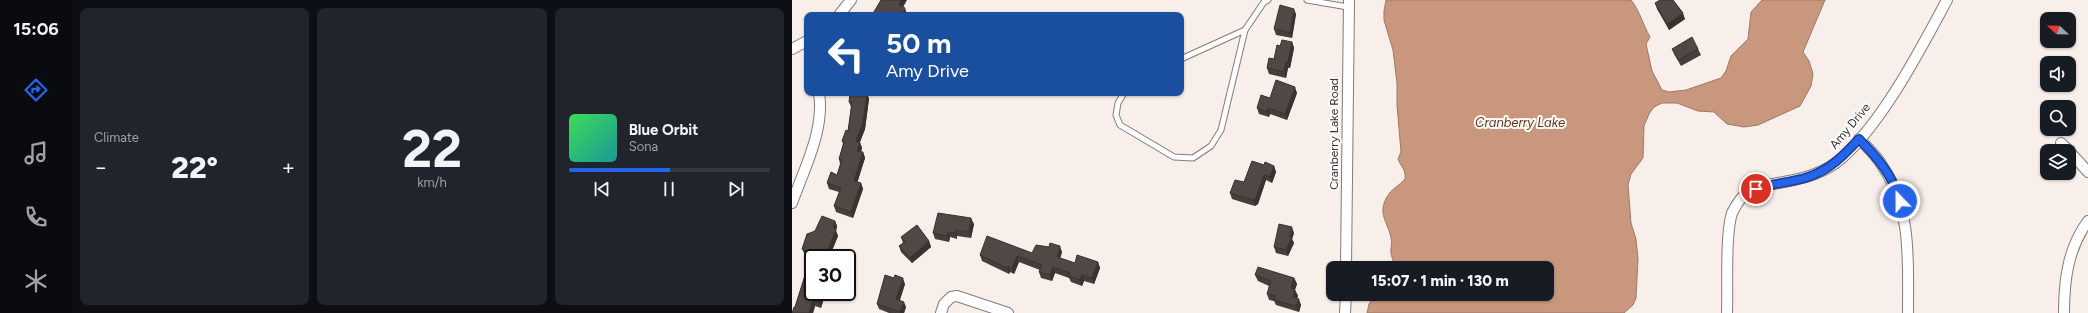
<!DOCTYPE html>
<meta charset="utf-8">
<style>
body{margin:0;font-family:Figtree,sans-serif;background:#20242c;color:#f1f3f6;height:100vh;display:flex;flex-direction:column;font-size:15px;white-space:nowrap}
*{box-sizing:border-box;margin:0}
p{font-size:13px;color:#9ea1a6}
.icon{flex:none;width:22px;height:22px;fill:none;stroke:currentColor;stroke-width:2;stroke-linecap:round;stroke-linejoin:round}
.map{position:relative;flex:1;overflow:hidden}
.sheet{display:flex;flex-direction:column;gap:8px;padding:8px;background:#0d0f14;width:720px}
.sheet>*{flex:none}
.hud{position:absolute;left:12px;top:12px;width:380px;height:84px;border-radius:8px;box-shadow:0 1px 3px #0004;background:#1a4fa0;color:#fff;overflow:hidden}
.needle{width:26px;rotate:292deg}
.controls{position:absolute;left:1248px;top:12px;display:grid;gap:8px}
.controls a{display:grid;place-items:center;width:36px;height:36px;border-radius:8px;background:#171b24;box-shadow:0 1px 3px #0004;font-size:20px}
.speed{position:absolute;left:12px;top:249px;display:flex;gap:8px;font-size:20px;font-weight:700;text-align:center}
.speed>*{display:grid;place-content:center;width:52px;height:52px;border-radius:50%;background:#171b24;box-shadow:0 1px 3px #0004;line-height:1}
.speed .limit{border:2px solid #111;border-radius:6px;background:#fff;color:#111}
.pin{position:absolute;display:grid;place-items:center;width:34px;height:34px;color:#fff;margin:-17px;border:2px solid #fff;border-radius:50%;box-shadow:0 1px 4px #0007}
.me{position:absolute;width:44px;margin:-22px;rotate:338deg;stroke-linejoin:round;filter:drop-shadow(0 0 3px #0008)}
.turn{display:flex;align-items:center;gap:14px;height:84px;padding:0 16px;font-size:18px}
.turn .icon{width:52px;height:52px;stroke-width:2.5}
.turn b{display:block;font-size:28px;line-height:34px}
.big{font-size:30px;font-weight:800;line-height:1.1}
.sheet .card{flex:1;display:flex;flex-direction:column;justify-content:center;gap:6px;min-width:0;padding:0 14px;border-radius:8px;background:#20242c}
.sheet .dial{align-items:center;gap:0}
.dial b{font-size:52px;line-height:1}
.song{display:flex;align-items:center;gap:12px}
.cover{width:48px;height:48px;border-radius:6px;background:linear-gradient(135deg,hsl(130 70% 55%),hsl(180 70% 35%))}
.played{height:4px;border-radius:2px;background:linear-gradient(90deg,#2563eb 50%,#363941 50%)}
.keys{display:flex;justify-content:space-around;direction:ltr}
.heat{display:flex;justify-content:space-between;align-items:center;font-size:22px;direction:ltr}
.sheet .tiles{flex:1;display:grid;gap:8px;grid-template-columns:repeat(3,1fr)}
.trip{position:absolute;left:534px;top:261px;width:228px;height:40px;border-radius:8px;background:#171b24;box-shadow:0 1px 3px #0004;font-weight:800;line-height:40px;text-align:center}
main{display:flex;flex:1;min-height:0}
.tab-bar{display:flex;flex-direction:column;width:72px;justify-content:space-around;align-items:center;background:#090b0e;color:#9ea1a6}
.tab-bar .icon{width:28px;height:28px}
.tab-bar .current{color:#2563eb}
.tab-bar b{font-size:18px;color:#f1f3f6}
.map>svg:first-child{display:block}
</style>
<main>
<nav class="tab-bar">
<b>15:06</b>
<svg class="icon current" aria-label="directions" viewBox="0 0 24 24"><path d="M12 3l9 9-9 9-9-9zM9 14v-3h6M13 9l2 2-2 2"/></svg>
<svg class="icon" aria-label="music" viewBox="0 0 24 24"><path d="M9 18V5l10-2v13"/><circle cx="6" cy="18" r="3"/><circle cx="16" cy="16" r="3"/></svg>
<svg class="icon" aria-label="phone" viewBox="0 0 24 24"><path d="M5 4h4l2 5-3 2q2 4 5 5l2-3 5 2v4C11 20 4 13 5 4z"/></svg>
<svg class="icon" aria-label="climate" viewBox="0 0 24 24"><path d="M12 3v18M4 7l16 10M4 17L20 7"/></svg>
</nav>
<section class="sheet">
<div class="tiles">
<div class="card"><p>Climate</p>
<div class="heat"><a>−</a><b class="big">22°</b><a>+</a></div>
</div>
<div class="card dial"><b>22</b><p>km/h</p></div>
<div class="card">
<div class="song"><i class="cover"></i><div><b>Blue Orbit</b><p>Sona</p></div></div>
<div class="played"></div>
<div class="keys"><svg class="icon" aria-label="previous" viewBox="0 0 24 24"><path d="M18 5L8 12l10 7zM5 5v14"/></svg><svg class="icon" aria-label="pause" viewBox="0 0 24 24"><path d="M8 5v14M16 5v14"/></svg><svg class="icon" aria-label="next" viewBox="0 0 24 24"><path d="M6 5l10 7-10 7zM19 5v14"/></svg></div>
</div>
</div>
</section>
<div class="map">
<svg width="1296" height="313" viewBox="0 0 1296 313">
<rect width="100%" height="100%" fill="#f8eeea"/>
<!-- water -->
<path fill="#c9967e" stroke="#9e7968" d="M594,0H839C848,11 851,25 858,37L854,44L860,71L870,90L877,92L894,90L929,78L934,71L939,56L956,39L959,12L970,0H1033L1011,52L1017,61L1021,74L1019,86L1008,106L966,125L952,127L935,124L922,112L906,111L885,103H870L862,107L857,114L852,126L851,158L839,174L836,185L839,223L844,239L846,259L844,298L841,305L832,313H575L577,304L584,294H755V268H599C603,261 600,260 599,253C598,248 601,243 599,238C596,222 585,214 595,197C599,189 607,186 613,179C614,169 609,167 606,159L609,152L605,105V83L601,50L592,20V11Z"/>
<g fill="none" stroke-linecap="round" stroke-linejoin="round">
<!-- lane casing -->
<g stroke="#847b78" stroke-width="7">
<g id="lane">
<polyline points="515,0 556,7"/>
<polyline points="389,59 453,30"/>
<polyline points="332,93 326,103 324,115 328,125 382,157 401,158 419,146 429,130 453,30 472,2 476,0"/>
</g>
</g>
<!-- street casing -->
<g stroke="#847b78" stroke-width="12">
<g id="street">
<polyline points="47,15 59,0"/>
<polyline points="0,49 15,41"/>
<path d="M1067,139C1076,148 1085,156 1091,167C1120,210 1116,263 1116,313"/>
<polyline points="1269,143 1277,151"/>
<polyline points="1277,151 1296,172"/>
<path d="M0,203C12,169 33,130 27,93"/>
<polyline points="554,268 557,0"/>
<polyline points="149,313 152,304 159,297 165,296 216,313"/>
<polyline points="553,313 554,294"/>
<path d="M935,313C936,288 933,235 940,213C943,207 950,195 957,192C967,186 980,184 992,182C1013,178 1033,173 1050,158C1092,120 1128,50 1155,0"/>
<path d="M1272,313C1272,280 1276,248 1296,221"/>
</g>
</g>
<!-- lane -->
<use href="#lane" stroke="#fff" stroke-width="5"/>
<!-- street -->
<use href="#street" stroke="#fff" stroke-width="10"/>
</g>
<!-- wall -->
<g fill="#453e3b">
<polygon points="863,3 893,19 877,30 865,9"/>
<polygon points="504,14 500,38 484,35 482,29"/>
<polygon points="500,42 502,48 498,68 496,68 494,78 477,74 475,68 482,59 488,46"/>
<polygon points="880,49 906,49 909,55 889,66 882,54"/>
<polygon points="75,93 77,99 73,129 68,142 70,148 69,152 71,152 73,158 65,182 69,183 71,189 61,218 44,212 42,206 47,192 37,189 35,183 45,175 48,164 47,159 51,144 50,141 56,131 59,107 57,102"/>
<polygon points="505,93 495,120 478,114 477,117 467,114 465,108 478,98"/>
<polygon points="472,165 482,166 484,172 480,183 474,180 466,204 463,206 456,204 440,199 438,193 452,182"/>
<polygon points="43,221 45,226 44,231 46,236 37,258 21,258 21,292 33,295 29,308 23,306 21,313 0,313 3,307 19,258 13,255 10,249 23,231"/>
<polygon points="182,224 179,238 165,236 165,239 158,237 157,242 143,239 141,233"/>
<polygon points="502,233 500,239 502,243 496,256 484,253 482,247"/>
<polygon points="109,237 137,241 139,247 120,263 109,252 107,246 111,243"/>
<polygon points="270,252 268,258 283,263 306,262 308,268 302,284 292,281 290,286 279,282 277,278 263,273 260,281 249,278 247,272 248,270 227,262 222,274 218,272 217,274 190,261 188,255"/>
<polygon points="463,275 502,278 505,284 503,290 506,296 505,298 509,305 507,312 484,305 482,301 477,300 475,294 477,286 466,281"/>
<polygon points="113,284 108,300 114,307 112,313 97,313 87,309 85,304"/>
</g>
<!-- shaded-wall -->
<g fill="#383230">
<polygon points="109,0 115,0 109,11 107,5"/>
<polygon points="113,8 115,14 115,15 110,15"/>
<polygon points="502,9 504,14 500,38 498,33"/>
<polygon points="891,13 893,19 877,30 875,24"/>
<polygon points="500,42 502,48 498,68 496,62"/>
<polygon points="494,62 496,68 494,78 492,72"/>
<polygon points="503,87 505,93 495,120 493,114"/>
<polygon points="75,93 77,99 73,129 66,147 64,141"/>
<polygon points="476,108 478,114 477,117 475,112"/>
<polygon points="68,143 70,148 67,157 65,151"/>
<polygon points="71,152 73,158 64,187 62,181"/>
<polygon points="482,166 484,172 480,183 478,177"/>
<polygon points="472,175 474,180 466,204 463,206 461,200"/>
<polygon points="69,183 71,189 61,218 59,212"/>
<polygon points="179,218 182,224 179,238 177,232"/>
<polygon points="43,221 45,226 44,231 46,236 37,258 35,258 34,254 41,227"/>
<polygon points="500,227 502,233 500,239 502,243 496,256 494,250"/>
<polygon points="163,230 165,236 165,239 163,233"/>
<polygon points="156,232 158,237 157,242 155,236"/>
<polygon points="137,241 139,247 120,263 118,258"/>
<polygon points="268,246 270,252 267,263 265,257"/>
<polygon points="29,252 31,258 27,258"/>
<polygon points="225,256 227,262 222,274 220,268"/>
<polygon points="306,262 308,268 302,284 300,278"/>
<polygon points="216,266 218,272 217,274 215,268"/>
<polygon points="261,267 263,273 260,281 258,275"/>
<polygon points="290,275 292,281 290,286 288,280"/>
<polygon points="111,278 113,284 106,305 104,299"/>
<polygon points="502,278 505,284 501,294 499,288"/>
<polygon points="503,290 506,296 503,303 501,297"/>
<polygon points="30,292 32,292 33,295 29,308 27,302"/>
<polygon points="507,299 509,305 507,312 504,306"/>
<polygon points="21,300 23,306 21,313 17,313"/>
<polygon points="112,302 114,307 112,313 108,313 108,312"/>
</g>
<!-- building -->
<g fill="#504845" stroke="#383230">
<polygon points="89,0 109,0 107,5 113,8 110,15 100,15 99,14 98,15 80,15"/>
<polygon points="868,0 881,0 891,13 875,24 863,3"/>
<polygon points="488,5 502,9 498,33 482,29"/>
<polygon points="900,37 906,49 887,60 880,49"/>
<polygon points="490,40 500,42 496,62 494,62 492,72 475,68 477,58 482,59 485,45 488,46"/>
<polygon points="484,80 503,87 493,114 476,108 475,112 465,108 469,95 478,98"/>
<polygon points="58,93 75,93 71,123 64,141 68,143 65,151 71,152 62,181 69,183 59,212 42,206 49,188 35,183 39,172 45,175 50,160 47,159 52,142 50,141 54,130 56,131 60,103 57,102"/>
<polygon points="460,161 472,165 473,162 482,166 478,177 472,175 464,198 461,200 454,198 438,193 443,180 452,182"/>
<polygon points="146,213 179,218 177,232 163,230 163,233 156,232 155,236 141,233"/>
<polygon points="30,216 43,221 41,227 44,230 34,254 29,252 27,258 21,258 21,292 30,292 27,302 21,300 17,313 0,313 2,307 3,307 20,253 10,249 15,234 23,231"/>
<polygon points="487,224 500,227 497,237 500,237 494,250 482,247"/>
<polygon points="125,225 137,241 118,258 107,246 113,242 109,237"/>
<polygon points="195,236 240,253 244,245 257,247 258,243 268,246 265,257 283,263 285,255 306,262 300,278 290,275 288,280 277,276 278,273 261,267 258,275 247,272 250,265 225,256 220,268 216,266 215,268 188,255"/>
<polygon points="466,267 502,278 499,288 503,290 501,297 507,299 504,306 482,300 483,296 475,294 479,281 463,275"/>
<polygon points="93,275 102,278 103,275 111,278 104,299 112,302 108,312 85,304"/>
</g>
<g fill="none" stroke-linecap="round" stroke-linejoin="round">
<!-- route casing -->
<g stroke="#184099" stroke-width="10">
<path id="route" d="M964,189C980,183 999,183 1016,177C1038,170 1052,155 1067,139C1085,157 1101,176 1108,201"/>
</g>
<!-- route -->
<use href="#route" stroke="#2563eb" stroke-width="7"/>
</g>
<g text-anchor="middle" stroke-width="4" stroke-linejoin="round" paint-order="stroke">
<!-- street labels -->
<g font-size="12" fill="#383433" stroke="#fefefe">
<text transform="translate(1058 126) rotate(-50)" y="4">Amy Drive</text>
<text transform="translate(542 134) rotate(-90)" y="4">Cranberry Lake Road</text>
</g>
<!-- water labels -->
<g font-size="13" font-style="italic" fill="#6d2e0a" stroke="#fefefe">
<text x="728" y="127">Cranberry Lake</text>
</g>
</g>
</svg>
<div class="controls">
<a><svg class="needle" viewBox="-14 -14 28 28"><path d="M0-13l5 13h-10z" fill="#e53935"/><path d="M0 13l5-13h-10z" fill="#9ea1a6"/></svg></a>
<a><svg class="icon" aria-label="sound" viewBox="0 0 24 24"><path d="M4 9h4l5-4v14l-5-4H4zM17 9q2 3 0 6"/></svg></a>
<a><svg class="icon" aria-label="search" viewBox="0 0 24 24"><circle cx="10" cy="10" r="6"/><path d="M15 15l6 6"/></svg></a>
<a><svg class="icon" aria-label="layers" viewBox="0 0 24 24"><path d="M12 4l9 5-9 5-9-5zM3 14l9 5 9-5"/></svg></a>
</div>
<div class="speed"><div class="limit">30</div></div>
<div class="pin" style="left:964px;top:189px;background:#d93025"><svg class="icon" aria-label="arrive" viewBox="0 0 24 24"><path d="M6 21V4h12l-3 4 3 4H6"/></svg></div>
<svg class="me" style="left:1108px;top:201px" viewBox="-20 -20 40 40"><circle r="17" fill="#2563eb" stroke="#fff" stroke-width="3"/><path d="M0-11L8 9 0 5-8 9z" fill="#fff"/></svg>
<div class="trip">15:07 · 1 min · 130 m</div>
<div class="hud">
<div class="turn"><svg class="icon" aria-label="left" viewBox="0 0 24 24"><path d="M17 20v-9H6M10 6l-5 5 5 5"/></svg><div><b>50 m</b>Amy Drive</div></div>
</div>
</div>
</main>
